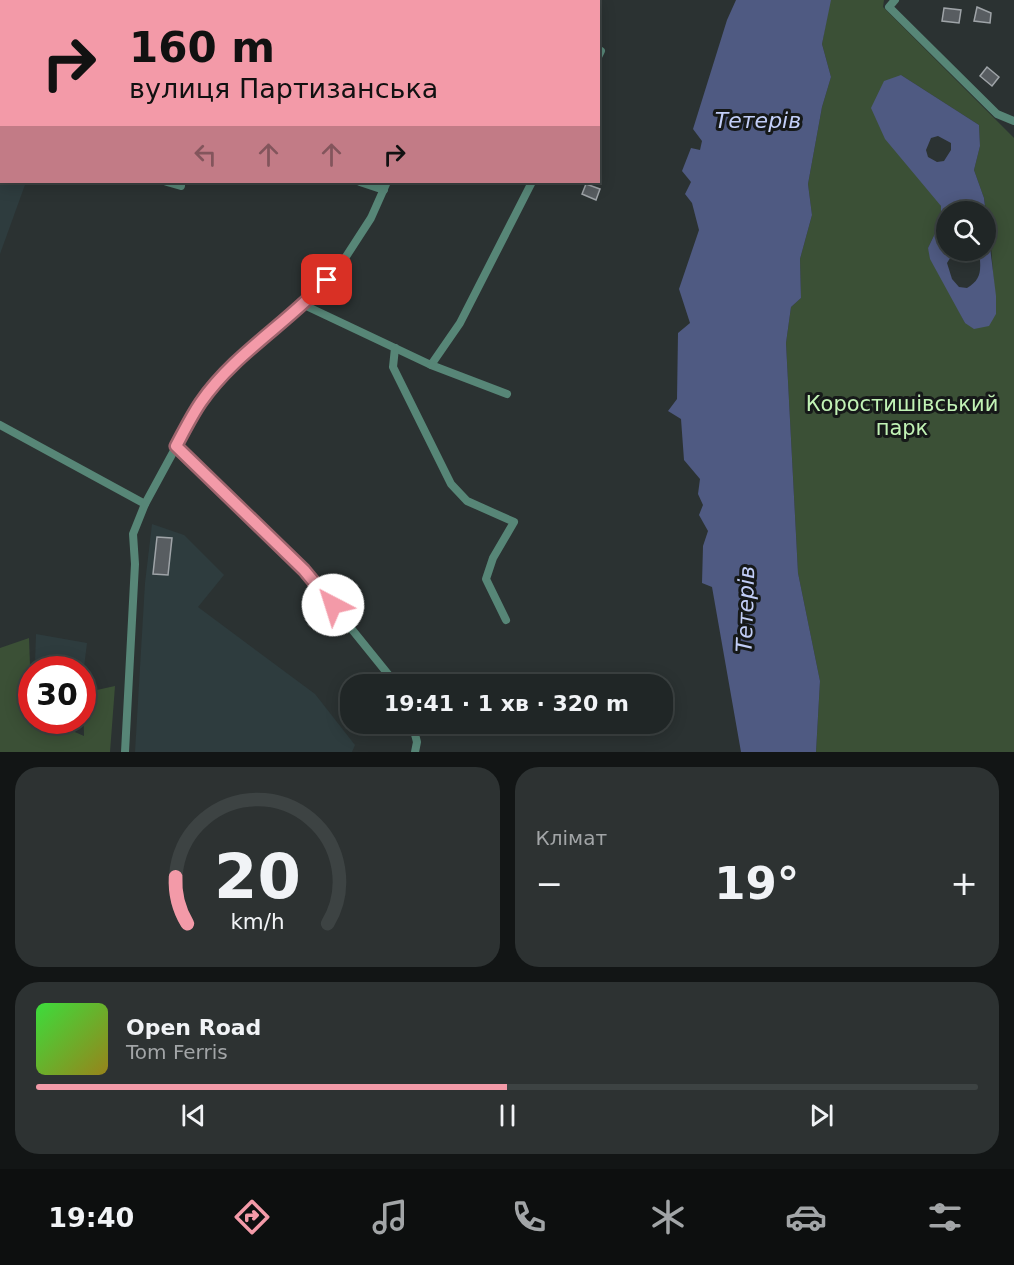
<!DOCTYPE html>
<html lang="uk">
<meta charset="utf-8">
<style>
body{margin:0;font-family:"DejaVu Sans",sans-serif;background:#2d3232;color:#f1f3f6;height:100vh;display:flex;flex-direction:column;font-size:22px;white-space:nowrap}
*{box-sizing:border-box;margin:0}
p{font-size:20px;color:#a2a5a7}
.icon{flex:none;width:33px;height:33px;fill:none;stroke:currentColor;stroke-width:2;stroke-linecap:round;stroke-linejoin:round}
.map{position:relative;height:752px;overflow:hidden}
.panel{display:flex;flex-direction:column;gap:15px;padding:15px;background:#121515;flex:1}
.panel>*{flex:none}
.top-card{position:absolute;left:0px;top:0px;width:600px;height:183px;box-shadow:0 3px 15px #0003,0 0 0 2px #3d4343;background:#f39aa8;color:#111;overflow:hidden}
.tools{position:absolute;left:936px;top:201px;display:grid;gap:12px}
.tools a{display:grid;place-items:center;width:60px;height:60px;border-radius:50%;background:#202626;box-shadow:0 3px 15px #0003,0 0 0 2px #3d4343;font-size:30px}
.speed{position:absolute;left:18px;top:656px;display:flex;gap:12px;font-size:30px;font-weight:700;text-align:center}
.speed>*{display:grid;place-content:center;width:78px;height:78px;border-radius:50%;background:#202626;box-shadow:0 3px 15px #0003,0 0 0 2px #3d4343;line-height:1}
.speed .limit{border:9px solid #d22;background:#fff;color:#111}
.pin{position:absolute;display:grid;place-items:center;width:51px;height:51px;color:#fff;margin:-26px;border-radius:12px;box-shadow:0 3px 9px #0006}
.me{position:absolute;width:66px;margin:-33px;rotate:320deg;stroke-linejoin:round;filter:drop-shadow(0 0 4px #0008)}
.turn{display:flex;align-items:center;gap:21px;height:126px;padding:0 30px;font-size:27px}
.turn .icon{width:78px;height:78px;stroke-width:2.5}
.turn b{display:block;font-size:42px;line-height:51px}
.lanes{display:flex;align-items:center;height:57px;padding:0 30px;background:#0003;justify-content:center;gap:30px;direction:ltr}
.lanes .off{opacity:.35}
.big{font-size:45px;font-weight:800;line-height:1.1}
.panel .tile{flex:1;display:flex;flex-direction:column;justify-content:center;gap:9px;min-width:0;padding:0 21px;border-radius:24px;background:#2d3232}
.panel .dial{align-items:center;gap:0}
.dial svg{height:156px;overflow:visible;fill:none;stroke:#3d4343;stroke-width:7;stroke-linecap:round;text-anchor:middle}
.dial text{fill:#f1f3f6;stroke:none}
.song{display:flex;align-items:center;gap:18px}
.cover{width:72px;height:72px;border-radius:9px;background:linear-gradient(135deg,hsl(120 70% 55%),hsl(50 70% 35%))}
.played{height:6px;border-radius:3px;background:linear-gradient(90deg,#f39aa8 50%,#3d4343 50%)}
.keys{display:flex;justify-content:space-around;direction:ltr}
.heat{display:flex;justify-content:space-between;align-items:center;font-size:33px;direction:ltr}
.panel .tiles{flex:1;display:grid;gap:15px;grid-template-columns:1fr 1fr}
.tile:last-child{grid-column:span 2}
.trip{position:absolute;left:340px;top:674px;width:333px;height:60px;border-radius:24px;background:#202626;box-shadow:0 3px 15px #0003,0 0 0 2px #3d4343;font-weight:800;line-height:60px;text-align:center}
.tabs{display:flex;height:96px;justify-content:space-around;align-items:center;background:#0d0f0f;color:#a2a5a7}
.tabs .icon{width:42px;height:42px}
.tabs .current{color:#f39aa8}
.tabs b{font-size:27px;color:#f1f3f6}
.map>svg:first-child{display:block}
</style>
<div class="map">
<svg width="1014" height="752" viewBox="0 0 1014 752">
<rect width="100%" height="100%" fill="#2b3232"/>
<!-- built -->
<g fill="#2e3c3e">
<polygon points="0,21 2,182 26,182 0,254"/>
<polygon points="152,524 184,535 224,575 198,607 315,694 355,745 352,752 135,752 145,583"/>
<polygon points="36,634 87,643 83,676 82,669 39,669 39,662 35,662"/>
</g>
<!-- green -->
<g fill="#3b5036" fill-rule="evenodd">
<path d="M830,0H884L883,7L1014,138V752H816L820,681L798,573L786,343L791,307L801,298L800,259L812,215L808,184L822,107L831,77L822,44ZM901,75L979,125L980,146L974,170L984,198L991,245L996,314L965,323L928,248L941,221V206Z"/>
<polygon points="29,638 32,720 47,720 84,736 83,693 115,686 110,752 0,752 0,648"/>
</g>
<!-- water -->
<g fill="#4f5a82" fill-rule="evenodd">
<polygon points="736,0 831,0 822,44 831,77 822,107 808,184 812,215 800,259 801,298 791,307 786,343 798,573 820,681 816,752 741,752 712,587 702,583 703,546 708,531 699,515 703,505 698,494 700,479 684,460 681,419 668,411 677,399 678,333 690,323 679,289 699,230 692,203 685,194 691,182 682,171 691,148 700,150 702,141 693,129 727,20"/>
<path d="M901,75L979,125L980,146L974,170L984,198L996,296V314L989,326L974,329L965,323L930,259L928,248L941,221V206L885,139L871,108L884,81ZM938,136L951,143V150L944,161L937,162L928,157L926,150L931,138ZM946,212H986V250H946ZM962,252H973L980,260C981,274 979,281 967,288L959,287L952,279L947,263L952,255Z"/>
</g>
<!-- building -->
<g fill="#585d61" stroke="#9fa4a8" stroke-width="1.5">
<polygon points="977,7 991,13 990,23 974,21"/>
<polygon points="944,8 961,10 959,23 942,21"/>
<polygon points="987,67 999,77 992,86 980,76"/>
<polygon points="586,184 600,189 596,200 582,194"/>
<polygon points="157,537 172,538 168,575 153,574"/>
</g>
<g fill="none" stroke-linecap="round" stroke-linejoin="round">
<!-- minor -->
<g stroke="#578677" stroke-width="8">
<polyline points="365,0 365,2"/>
<polyline points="455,0 458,2"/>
<polyline points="895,0 889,7 997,114 1014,121"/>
<polyline points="71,2 71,0"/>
<polyline points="436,2 436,0"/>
<polyline points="598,49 601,51 598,57"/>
<polyline points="167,182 181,186"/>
<polyline points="360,182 384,190"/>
<polyline points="304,305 431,365 460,323 532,182"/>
<polyline points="395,348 393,367 451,484 467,501 514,522 493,558 486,579 506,620"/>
<polyline points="431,365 507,394"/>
<polyline points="0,425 145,504"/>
<polyline points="176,446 304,570 396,684"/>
<polyline points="412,723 417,742 415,752"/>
<polyline points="125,752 135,564 133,534 145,504 201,401 227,373 304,305 338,269 371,218 387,182"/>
</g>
</g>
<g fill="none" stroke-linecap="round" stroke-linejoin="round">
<!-- route casing -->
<g stroke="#9e646d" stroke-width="15">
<path id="route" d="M327,280C288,323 234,354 201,402C192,415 184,431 176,446L304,570L333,605"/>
</g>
<!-- route -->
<use href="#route" stroke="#f39aa8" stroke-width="10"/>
</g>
<g text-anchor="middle" stroke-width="6" stroke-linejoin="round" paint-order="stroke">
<!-- park labels -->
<g font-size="21" fill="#c1f2b5" stroke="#161919">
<text x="902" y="411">Коростишівський<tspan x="902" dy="24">парк</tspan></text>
</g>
<!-- water labels -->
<g font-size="22" font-style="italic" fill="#c2cef7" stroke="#161919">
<text x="758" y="128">Тетерів</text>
<text transform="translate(745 609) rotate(-88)" y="8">Тетерів</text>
</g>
</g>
</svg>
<div class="tools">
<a><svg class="icon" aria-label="search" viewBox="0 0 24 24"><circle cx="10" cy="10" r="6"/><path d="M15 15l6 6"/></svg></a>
</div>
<div class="speed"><div class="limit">30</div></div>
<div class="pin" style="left:327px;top:280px;background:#d93025"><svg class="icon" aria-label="arrive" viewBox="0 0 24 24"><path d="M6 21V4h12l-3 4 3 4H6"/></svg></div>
<svg class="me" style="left:333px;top:605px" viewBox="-20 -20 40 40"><circle r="19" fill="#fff"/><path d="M0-13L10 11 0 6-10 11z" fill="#f39aa8"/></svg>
<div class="trip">19:41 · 1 хв · 320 m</div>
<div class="top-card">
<div class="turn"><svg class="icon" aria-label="right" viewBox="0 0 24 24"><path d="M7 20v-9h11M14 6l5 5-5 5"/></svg><div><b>160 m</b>вулиця Партизанська</div></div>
<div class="lanes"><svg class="icon off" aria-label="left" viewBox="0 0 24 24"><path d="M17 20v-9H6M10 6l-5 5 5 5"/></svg><svg class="icon off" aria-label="ahead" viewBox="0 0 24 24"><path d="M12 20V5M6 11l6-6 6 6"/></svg><svg class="icon off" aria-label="ahead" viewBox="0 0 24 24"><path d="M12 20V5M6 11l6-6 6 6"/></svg><svg class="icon" aria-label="right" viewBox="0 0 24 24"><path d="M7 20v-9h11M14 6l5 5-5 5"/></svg></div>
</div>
</div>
<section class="panel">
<div class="tiles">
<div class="tile dial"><svg viewBox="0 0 100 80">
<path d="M14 69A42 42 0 1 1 86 69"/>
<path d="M14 69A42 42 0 0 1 8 45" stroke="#f39aa8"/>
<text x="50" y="56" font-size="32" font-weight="700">20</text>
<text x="50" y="72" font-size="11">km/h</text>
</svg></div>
<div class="tile"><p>Клімат</p>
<div class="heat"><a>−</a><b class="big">19°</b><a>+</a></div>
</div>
<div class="tile">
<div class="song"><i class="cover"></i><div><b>Open Road</b><p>Tom Ferris</p></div></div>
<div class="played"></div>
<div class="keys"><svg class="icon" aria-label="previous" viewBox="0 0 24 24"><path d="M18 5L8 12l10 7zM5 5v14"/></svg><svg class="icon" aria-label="pause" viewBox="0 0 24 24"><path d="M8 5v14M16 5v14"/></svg><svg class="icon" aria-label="next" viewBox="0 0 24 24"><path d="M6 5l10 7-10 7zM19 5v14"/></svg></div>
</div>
</div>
</section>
<nav class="tabs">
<b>19:40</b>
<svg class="icon current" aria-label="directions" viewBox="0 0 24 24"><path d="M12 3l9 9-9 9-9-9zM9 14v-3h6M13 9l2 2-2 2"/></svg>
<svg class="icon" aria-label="music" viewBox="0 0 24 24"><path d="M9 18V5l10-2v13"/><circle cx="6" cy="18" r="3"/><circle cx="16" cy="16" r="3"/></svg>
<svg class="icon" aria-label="phone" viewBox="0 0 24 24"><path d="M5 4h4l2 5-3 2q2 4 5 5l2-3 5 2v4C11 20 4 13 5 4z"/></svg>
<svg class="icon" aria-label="climate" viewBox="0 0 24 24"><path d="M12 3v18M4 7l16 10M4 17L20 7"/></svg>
<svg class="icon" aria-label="car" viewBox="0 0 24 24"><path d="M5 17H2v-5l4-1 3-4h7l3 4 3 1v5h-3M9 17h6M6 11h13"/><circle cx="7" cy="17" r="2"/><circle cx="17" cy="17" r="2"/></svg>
<svg class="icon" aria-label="filters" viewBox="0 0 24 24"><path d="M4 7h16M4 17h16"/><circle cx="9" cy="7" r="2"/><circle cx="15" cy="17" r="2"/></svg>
</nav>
